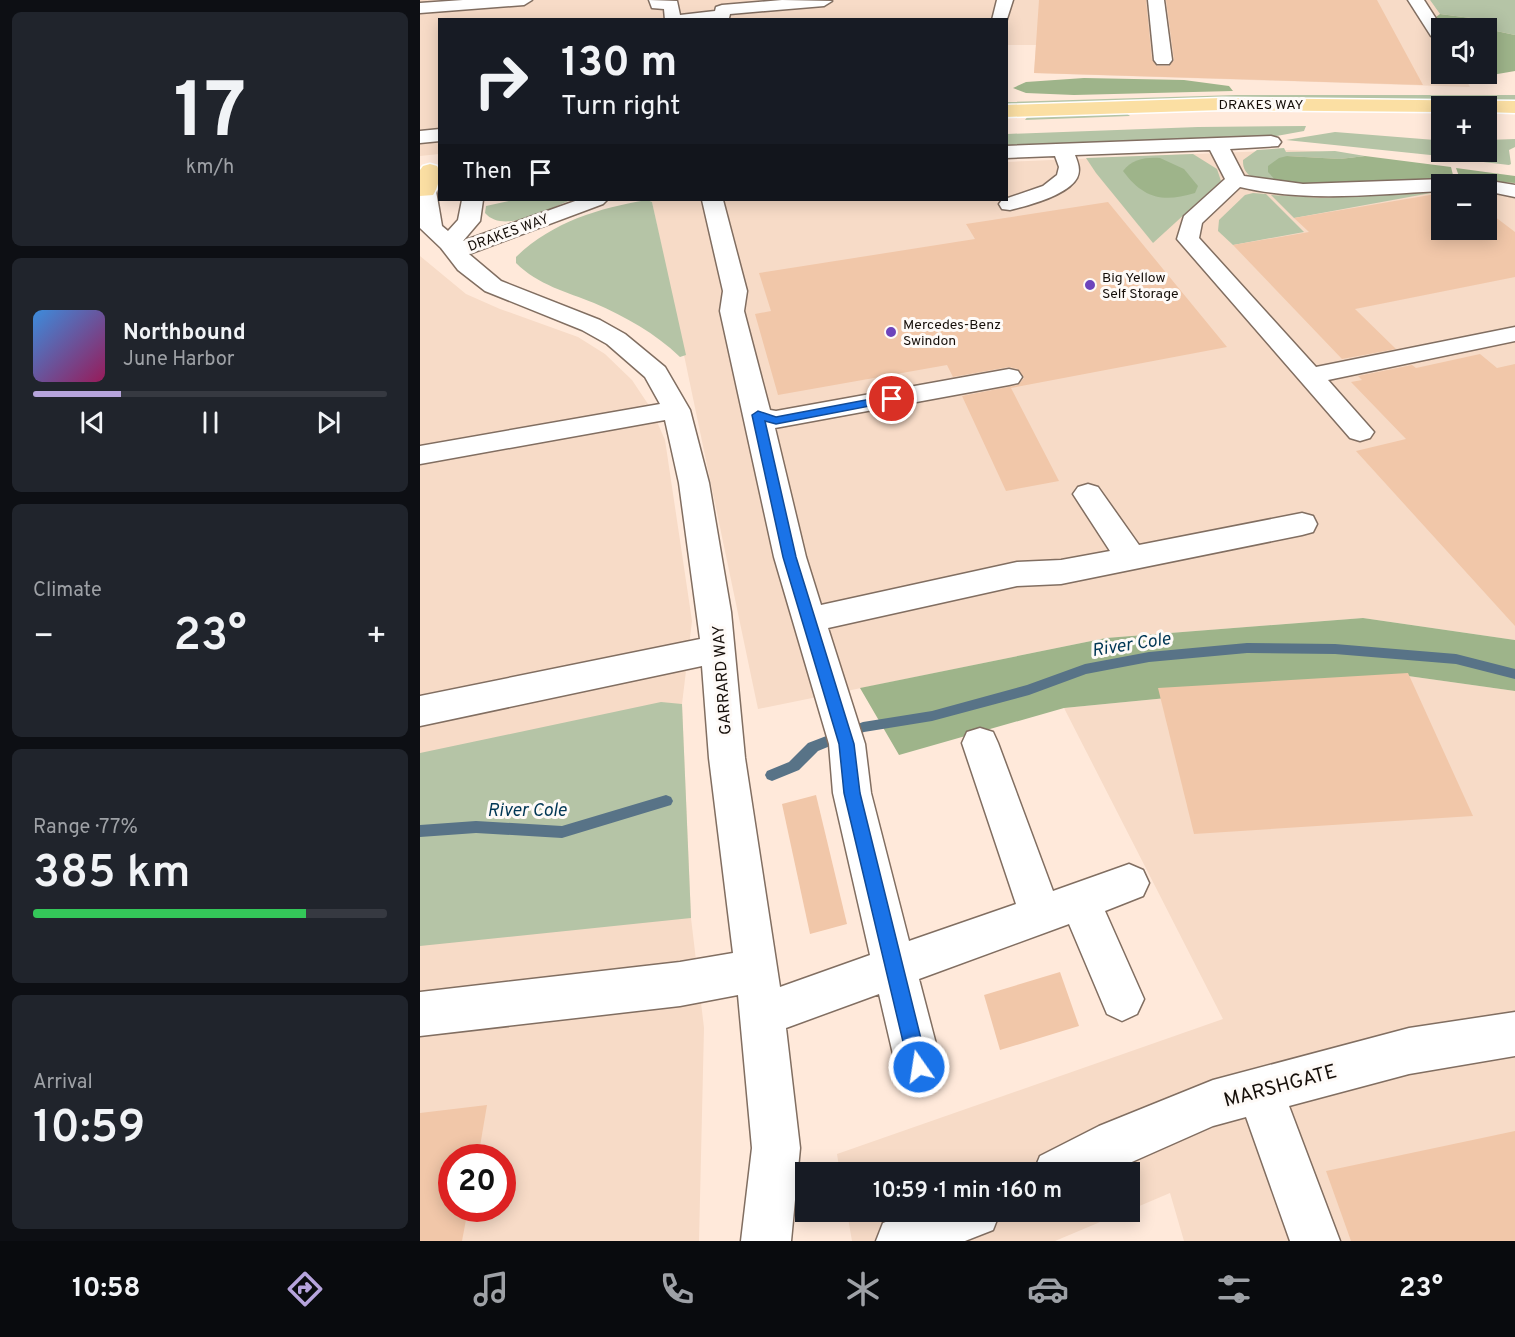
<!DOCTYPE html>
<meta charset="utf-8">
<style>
body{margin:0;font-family:Overpass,sans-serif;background:#20242c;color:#f1f3f6;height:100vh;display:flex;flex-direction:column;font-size:22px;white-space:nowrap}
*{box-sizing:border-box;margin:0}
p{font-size:20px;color:#9ea1a6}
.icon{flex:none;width:33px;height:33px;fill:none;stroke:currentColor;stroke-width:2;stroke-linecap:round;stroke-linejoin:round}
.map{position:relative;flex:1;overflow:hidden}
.sheet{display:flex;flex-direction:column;gap:12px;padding:12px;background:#0d0f14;width:420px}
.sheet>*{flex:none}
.banner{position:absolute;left:18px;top:18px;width:570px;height:183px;border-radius:0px;box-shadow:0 3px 15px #0003;background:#171b24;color:#f1f3f6;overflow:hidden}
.buttons{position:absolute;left:1011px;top:18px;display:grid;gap:12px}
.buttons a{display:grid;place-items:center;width:66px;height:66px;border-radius:0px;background:#171b24;box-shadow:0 3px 15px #0003;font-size:30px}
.speed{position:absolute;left:18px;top:1144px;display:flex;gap:12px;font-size:30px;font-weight:700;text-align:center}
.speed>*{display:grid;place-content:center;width:78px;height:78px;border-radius:50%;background:#171b24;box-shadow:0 3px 15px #0003;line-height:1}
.speed .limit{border:9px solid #d22;background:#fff;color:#111}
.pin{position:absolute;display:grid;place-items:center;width:51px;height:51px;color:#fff;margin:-26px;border:3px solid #fff;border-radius:50%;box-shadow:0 2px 6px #0007}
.me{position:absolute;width:66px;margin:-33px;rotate:347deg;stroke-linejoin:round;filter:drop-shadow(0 0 4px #0008)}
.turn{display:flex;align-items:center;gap:21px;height:126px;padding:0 24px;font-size:27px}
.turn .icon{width:78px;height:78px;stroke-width:2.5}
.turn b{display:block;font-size:42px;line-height:51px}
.then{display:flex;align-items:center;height:57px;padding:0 24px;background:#0003;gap:12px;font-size:22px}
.big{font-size:45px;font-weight:600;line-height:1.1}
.sheet .card{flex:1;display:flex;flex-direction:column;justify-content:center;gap:9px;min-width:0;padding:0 21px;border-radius:9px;background:#20242c}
.sheet .dial{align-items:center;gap:0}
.dial b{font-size:78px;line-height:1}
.song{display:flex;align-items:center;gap:18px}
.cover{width:72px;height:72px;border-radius:9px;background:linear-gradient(135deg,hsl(210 70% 55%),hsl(330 70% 35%))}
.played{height:6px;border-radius:3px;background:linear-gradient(90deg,#b6a4dc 25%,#363941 25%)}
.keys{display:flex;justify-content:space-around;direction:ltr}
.heat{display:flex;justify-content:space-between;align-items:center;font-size:33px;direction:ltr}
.charge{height:9px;border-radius:4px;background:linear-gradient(90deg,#34c759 77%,#363941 0)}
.trip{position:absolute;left:375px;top:1162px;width:345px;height:60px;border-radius:0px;background:#171b24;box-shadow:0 3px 15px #0003;font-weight:600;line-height:60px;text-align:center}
.dock{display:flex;height:96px;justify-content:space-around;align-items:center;background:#090b0e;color:#9ea1a6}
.dock .icon{width:42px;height:42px}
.dock .on{color:#b6a4dc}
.dock b{font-size:27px;color:#f1f3f6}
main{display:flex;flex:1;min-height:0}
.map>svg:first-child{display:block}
</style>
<main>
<section class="sheet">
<div class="card dial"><b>17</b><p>km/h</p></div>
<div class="card">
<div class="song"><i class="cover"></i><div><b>Northbound</b><p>June Harbor</p></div></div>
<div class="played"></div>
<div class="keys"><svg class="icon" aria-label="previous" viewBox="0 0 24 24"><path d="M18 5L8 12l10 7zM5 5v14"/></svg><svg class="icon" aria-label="pause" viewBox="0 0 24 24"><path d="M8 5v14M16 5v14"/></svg><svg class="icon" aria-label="next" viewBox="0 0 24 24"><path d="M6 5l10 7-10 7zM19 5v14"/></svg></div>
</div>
<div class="card"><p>Climate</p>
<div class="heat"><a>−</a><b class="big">23°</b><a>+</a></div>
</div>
<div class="card"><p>Range · 77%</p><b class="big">385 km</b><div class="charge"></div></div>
<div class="card"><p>Arrival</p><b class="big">10:59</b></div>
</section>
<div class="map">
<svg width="1095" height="1241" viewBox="0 0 1095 1241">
<rect width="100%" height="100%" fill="#ffe9da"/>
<!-- built -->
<g fill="#f7dbc7" fill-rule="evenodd">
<polygon points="0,0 1010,0 1020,14 1016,17 1017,24 1021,30 1022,74 1043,74 1050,87 614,73 616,45 587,45 586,20 20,20 19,154 0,156"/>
<polygon points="868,150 895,151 1063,184 1022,184 1022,230 1066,230 1067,185 1095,191 1095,640 943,618 686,638 338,709 232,202 227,200 586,200 587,162"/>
<path d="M0,256L46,294L80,309L158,337L185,354L212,380L232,410L245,440L272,621L262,704L271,918L284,1028L279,1241H0ZM32,1158H82V1209H32Z"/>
<polygon points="981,675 1095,691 1095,1241 764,1241 750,1193 710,1210 710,1173 420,1173 417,1154 803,1019 644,708"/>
<polygon points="427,1212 704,1212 635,1241 432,1241"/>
</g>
<!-- green -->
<g fill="#b5c4a6">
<polygon points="1010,0 1095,0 1095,35 1067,29 1051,18 1020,14"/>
<polygon points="816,95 1095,95 1095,100 746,101 587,106 586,102"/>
<polygon points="705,112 710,116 605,120 608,116"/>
<polygon points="886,126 884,131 851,137 587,146 587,134 778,127"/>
<polygon points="915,132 1015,140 1020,156 866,140"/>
<polygon points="1095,139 1095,147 1089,150 1091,164 1089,165 1029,158 1027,152 1066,152 1067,140"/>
<path d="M864,148L866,152L915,151L945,156L920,159L867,156L859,183C843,181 822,180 823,160L837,150Z"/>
<polygon points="773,154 797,169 801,181 733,243 676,173 666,158"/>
<polygon points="1022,191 874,218 851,195 902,198"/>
<polygon points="833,193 846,194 884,232 813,245 798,231 799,220 825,195"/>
<path d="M93,200H151C130,208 84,235 65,213L66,206Z"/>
<path d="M227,200L232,202L266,355L260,357C235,333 206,317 174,303C147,292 118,285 96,263V257C132,222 179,208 227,200Z"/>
<polygon points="241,702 262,704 271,918 0,946 0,753"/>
</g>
<!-- forest -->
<g fill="#9eb48a">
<polygon points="1020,14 1051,18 1064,28 1022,28 1017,24 1016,17"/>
<polygon points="1067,29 1095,35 1095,71 1066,76 1052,74 1066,74"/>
<polygon points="664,78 764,80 809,86 813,91 654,95 606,93 593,88 606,82"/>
<polygon points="867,156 920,159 945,156 1031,167 1034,179 940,186 859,184 848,172 848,166 859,158"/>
<path d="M740,158L764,169L778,186L775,193C742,203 723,198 703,171C712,159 726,157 740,158Z"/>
<polygon points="1036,168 1095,176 1095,183 1040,179"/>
<polygon points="943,618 1095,640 1095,691 981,675 644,708 479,755 440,688 686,638"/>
</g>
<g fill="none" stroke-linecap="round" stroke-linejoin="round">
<!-- stream -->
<g fill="#587387" fill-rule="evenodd">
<polygon points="827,643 915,644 1036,654 1095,669 1095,679 1036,664 915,654 827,653 729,662 666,674 609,695 512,721 444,732 398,751 379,770 352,781 347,779 345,775 347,771 369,762 388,743 443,722 512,711 607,685 665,664 729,652"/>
<polygon points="246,795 251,797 253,801 251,805 142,838 56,833 0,837 0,825 56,821 142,826"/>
</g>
</g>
<!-- building -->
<g fill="#f1c7a9">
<polygon points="619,0 726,0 732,60 737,66 749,66 754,60 746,0 957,0 1003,85 614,73"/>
<polygon points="1022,193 1022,230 1066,230 1066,210 1095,232 1095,277 935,309 976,349 922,359 813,245 889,232 874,218"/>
<polygon points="688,202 807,347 591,388 639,481 586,491 542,396 598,385 604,378 598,369 589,367 533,377 527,365 358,395 335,314 351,311 339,273 555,239 546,224"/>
<polygon points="1060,354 1077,368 1095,364 1095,626 936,451 986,439 931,382 942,380 938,376 992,365 996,368"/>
<polygon points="988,673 1053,816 774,834 738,688"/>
<polygon points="396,795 427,924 390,934 362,804"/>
<polygon points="640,972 659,1026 580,1050 564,995"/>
<polygon points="67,1105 58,1158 32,1158 32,1209 48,1209 42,1241 0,1241 0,1113"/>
<polygon points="1095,1131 1095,1241 931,1241 906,1171"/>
</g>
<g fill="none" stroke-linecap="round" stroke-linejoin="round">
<!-- minor casing -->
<g stroke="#816e61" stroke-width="3">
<g id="minor">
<polygon points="43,0 112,0 104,5 0,13 0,3"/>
<polygon points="229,0 257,1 260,15 295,11 296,7 302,5 362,0 412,1 404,6 310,14 309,18 304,20 245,20 244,9 232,8"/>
<polygon points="577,0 593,0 586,22 586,20 572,20"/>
<polygon points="728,0 744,0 752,60 749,64 737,64 734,60"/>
<polygon points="988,0 1004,0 1022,28 1022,37 1011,36"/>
<polygon points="20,129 20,141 0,143 0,131"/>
<path d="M851,136L858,138L861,142L858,146L810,149L824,176L883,184L1052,178L1095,185V197L1066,191V184H1022V191C954,194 887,203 820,187L782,223L779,238L896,367L1095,327V341L908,380L954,432L950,438L940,441L930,438L757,239L764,216L805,179L790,150L655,155C658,163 661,170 657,178C648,195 607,206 590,210L582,209L579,204L582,200L623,186L637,175L639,167L635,156L586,158V146Z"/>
<polygon points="6,185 13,187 16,191 22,226 28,231 38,220 42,200 63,200 60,221 43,241 158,200 187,200 183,204 49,254 81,281 180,320 205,334 245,367 270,410 289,483 311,612 325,758 360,987 450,955 413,793 409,744 354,557 300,311 303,291 282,200 303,200 327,291 324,311 350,410 356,411 589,369 598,371 602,377 598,383 589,385 355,428 386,557 401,605 597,562 641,560 690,551 653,494 658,487 668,484 678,487 719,545 882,513 893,516 897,524 893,532 882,535 641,584 597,586 408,628 445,744 451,793 489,941 596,904 542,743 547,732 560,728 573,732 578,743 633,891 709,864 723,870 729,883 723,896 685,911 724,999 717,1014 702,1021 687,1014 649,924 499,979 522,1067 515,1083 499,1090 483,1083 476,1067 459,994 366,1028 380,1148 371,1241 321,1241 332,1148 318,995 260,1006 0,1036 0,992 260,962 313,953 289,758 282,666 0,726 0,696 280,639 259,483 245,420 0,464 0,446 240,404 225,377 187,344 162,330 65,291 38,270 21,248 0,228 0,186"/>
<polygon points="1095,1012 1095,1056 989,1074 869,1106 920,1241 870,1241 826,1117 793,1126 687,1173 613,1173 620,1156 679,1126 793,1080 989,1028"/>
<polygon points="491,1212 580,1212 573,1230 545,1241 456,1241 463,1223"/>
</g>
</g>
<!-- major casing -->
<g stroke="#fff" stroke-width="3">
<g id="major">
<polygon points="802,98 1095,101 1095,113 1066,112 1066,106 1022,106 1022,112 802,110 586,117 586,105"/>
<path d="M10,164L17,166C22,173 18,188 13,195L0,196V170L3,166Z"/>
</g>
</g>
<!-- minor -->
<use href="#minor" fill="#fff" fill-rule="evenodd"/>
<!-- major -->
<use href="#major" fill="#fbdfa3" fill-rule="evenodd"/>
</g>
<!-- route -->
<polygon fill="#1a73e8" stroke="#114b97" stroke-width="1.5" points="472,395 476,396 476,401 356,424 345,421 376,557 434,744 440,793 508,1067 505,1073 499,1076 492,1073 489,1067 424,793 419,744 363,557 332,415 338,411 356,417"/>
<!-- markers -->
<g fill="#6d44bc" stroke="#fefaf7" stroke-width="2">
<circle cx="670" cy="285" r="6"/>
<circle cx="471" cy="332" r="6"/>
</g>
<g text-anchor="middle" stroke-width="6" stroke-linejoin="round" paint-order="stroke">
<!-- far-street labels -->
<g font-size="14" fill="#160f0a" stroke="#fefaf7">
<text x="841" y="109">DRAKES WAY</text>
<text transform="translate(88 232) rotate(-20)" y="5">DRAKES WAY</text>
</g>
<!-- far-poi labels -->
<g font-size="14" fill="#160f0a" stroke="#fefaf7" text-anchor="start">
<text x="682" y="282">Big Yellow<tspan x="682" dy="16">Self Storage</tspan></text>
<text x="483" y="329">Mercedes-Benz<tspan x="483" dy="16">Swindon</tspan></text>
</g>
<!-- street labels -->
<g font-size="16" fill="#160f0a" stroke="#fefaf7">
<text transform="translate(301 680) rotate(-94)" y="6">GARRARD WAY</text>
</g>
<!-- water labels -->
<g font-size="18" font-style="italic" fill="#003755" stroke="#fefaf7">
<text transform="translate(711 644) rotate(-9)" y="6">River Cole</text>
<text x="107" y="816">River Cole</text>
</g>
<!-- near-street labels -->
<g font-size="20" fill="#160f0a" stroke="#fefaf7">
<text transform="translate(860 1085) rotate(-15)" y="7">MARSHGATE</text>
</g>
</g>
</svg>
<div class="buttons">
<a><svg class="icon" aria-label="sound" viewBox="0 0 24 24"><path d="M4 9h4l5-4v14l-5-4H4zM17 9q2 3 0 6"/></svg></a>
<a>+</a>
<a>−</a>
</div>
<div class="speed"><div class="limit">20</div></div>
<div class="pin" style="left:472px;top:399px;background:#d93025"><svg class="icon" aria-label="arrive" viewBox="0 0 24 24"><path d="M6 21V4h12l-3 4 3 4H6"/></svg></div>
<svg class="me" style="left:499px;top:1067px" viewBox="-20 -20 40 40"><circle r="17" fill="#1a73e8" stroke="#fff" stroke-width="3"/><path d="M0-11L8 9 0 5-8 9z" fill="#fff"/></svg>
<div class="trip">10:59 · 1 min · 160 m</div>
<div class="banner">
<div class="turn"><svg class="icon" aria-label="right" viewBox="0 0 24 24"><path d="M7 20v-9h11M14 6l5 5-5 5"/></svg><div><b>130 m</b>Turn right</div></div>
<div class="then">Then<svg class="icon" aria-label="arrive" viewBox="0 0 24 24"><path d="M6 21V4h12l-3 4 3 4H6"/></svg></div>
</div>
</div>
</main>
<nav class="dock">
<b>10:58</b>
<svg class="icon on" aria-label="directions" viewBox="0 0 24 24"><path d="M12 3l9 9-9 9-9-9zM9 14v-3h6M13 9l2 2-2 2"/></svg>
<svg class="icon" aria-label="music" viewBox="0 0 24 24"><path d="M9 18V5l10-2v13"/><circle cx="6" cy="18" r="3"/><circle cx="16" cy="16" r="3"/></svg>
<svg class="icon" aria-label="phone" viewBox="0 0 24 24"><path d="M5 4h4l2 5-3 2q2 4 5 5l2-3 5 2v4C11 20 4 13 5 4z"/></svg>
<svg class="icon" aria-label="climate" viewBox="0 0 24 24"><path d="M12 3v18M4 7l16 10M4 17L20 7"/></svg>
<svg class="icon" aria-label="car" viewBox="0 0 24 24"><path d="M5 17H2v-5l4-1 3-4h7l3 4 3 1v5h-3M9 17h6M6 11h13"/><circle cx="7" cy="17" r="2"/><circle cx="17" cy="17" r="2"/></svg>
<svg class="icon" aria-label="filters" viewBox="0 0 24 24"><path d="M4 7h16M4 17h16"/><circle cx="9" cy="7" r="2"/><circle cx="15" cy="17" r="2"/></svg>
<b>23°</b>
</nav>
